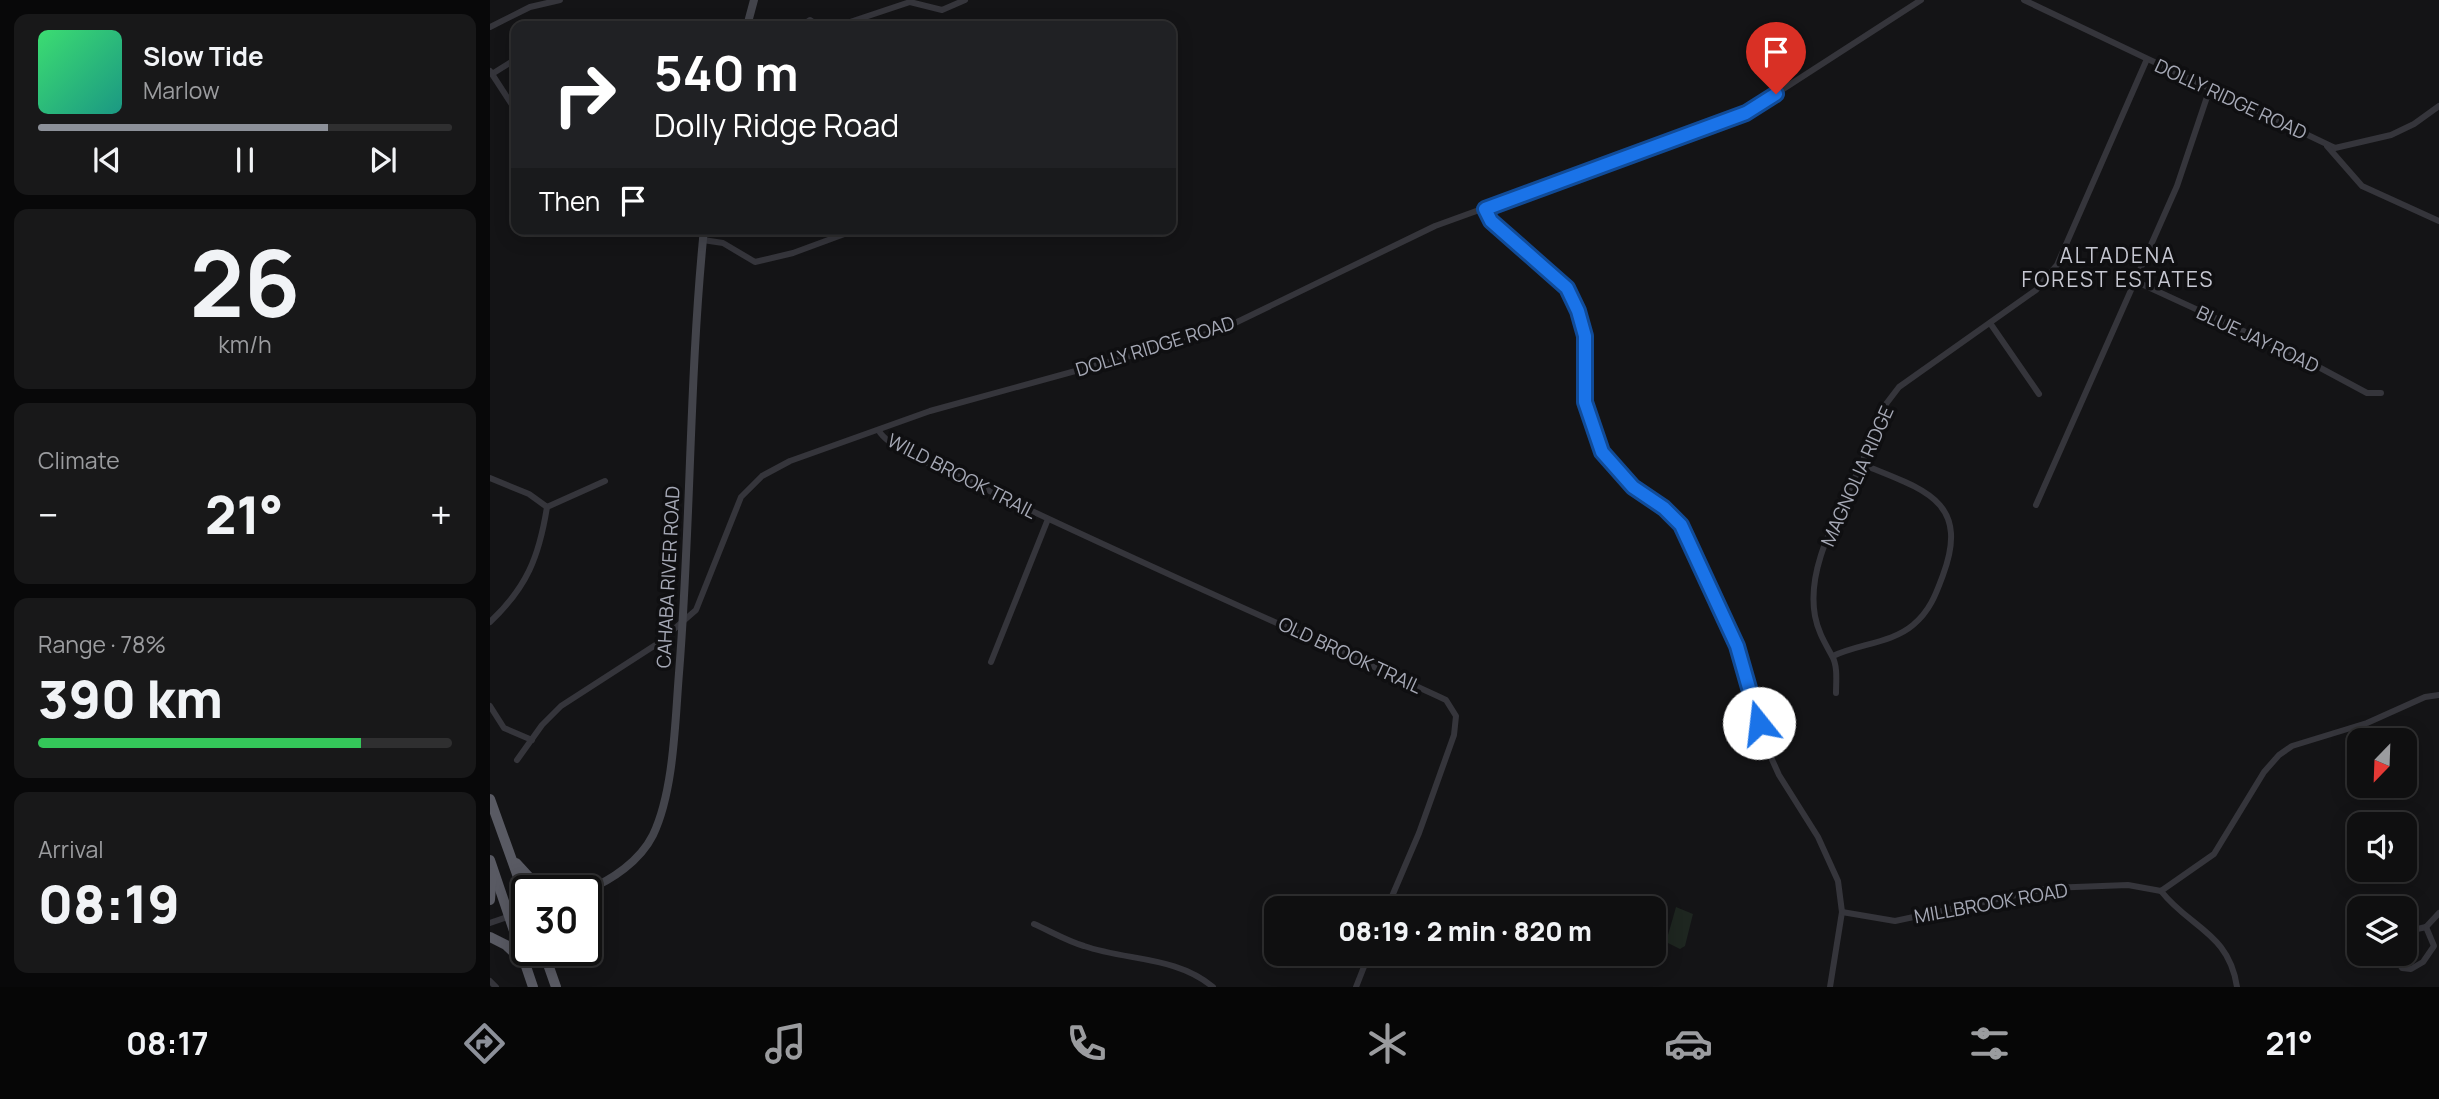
<!DOCTYPE html>
<meta charset="utf-8">
<style>
body{margin:0;font-family:Manrope,sans-serif;background:#181819;color:#f1f3f6;height:100vh;display:flex;flex-direction:column;font-size:26px;white-space:nowrap}
*{box-sizing:border-box;margin:0}
p{font-size:23px;color:#9b9c9f}
.icon{flex:none;width:38px;height:38px;fill:none;stroke:currentColor;stroke-width:2;stroke-linecap:round;stroke-linejoin:round}
.map{position:relative;flex:1;overflow:hidden}
.panel{display:flex;flex-direction:column;gap:14px;padding:14px;background:#080809;width:490px}
.panel>*{flex:none}
.hud{position:absolute;left:21px;top:21px;width:665px;height:214px;border-radius:14px;box-shadow:0 4px 18px #0003,0 0 0 2px #2f2f30;background:#202124;color:#fff;overflow:hidden}
.needle{width:46px;rotate:203deg}
.tools{position:absolute;left:1857px;top:728px;display:grid;gap:14px}
.tools a{display:grid;place-items:center;width:70px;height:70px;border-radius:14px;background:#0f0f10;box-shadow:0 4px 18px #0003,0 0 0 2px #2f2f30;font-size:35px}
.speed{position:absolute;left:21px;top:875px;display:flex;gap:14px;font-size:35px;font-weight:700;text-align:center}
.speed>*{display:grid;place-content:center;width:91px;height:91px;border-radius:50%;background:#0f0f10;box-shadow:0 4px 18px #0003,0 0 0 2px #2f2f30;line-height:1}
.speed .limit{border:4px solid #111;border-radius:10px;background:#fff;color:#111}
.pin{position:absolute;display:grid;place-items:center;width:60px;height:60px;color:#fff;margin:-72px -30px;border-radius:50% 50% 50% 0;rotate:-45deg;box-shadow:0 0 7px #0007}
.pin .icon{rotate:45deg}
.me{position:absolute;width:77px;margin:-38px;rotate:344deg;stroke-linejoin:round;filter:drop-shadow(0 0 5px #0008)}
.turn{display:flex;align-items:center;gap:24px;height:147px;padding:0 28px;font-size:32px}
.turn .icon{width:91px;height:91px;stroke-width:2.5}
.turn b{display:block;font-size:49px;line-height:60px}
.then{display:flex;align-items:center;height:66px;padding:0 28px;background:#0003;gap:14px;font-size:26px}
.big{font-size:52px;font-weight:800;line-height:1.1}
.panel .card{flex:1;display:flex;flex-direction:column;justify-content:center;gap:10px;min-width:0;padding:0 24px;border-radius:14px;background:#181819}
.panel .dial{align-items:center;gap:0}
.dial b{font-size:91px;line-height:1}
.song{display:flex;align-items:center;gap:21px}
.cover{width:84px;height:84px;border-radius:10px;background:linear-gradient(135deg,hsl(140 70% 55%),hsl(170 70% 35%))}
.played{height:7px;border-radius:4px;background:linear-gradient(90deg,#8c9099 70%,#2f2f30 70%)}
.keys{display:flex;justify-content:space-around;direction:ltr}
.heat{display:flex;justify-content:space-between;align-items:center;font-size:38px;direction:ltr}
.charge{height:10px;border-radius:5px;background:linear-gradient(90deg,#34c759 78%,#2f2f30 0)}
.trip{position:absolute;left:774px;top:896px;width:402px;height:70px;border-radius:14px;background:#0f0f10;box-shadow:0 4px 18px #0003,0 0 0 2px #2f2f30;font-weight:800;line-height:70px;text-align:center}
.menu{display:flex;height:112px;justify-content:space-around;align-items:center;background:#060606;color:#9b9c9f}
.menu .icon{width:49px;height:49px}
.menu .current{color:#8c9099}
.menu b{font-size:32px;color:#f1f3f6}
main{display:flex;flex:1;min-height:0}
.map>svg:first-child{display:block}
</style>
<main>
<section class="panel">
<div class="card">
<div class="song"><i class="cover"></i><div><b>Slow Tide</b><p>Marlow</p></div></div>
<div class="played"></div>
<div class="keys"><svg class="icon" aria-label="previous" viewBox="0 0 24 24"><path d="M18 5L8 12l10 7zM5 5v14"/></svg><svg class="icon" aria-label="pause" viewBox="0 0 24 24"><path d="M8 5v14M16 5v14"/></svg><svg class="icon" aria-label="next" viewBox="0 0 24 24"><path d="M6 5l10 7-10 7zM19 5v14"/></svg></div>
</div>
<div class="card dial"><b>26</b><p>km/h</p></div>
<div class="card"><p>Climate</p>
<div class="heat"><a>−</a><b class="big">21°</b><a>+</a></div>
</div>
<div class="card"><p>Range · 78%</p><b class="big">390 km</b><div class="charge"></div></div>
<div class="card"><p>Arrival</p><b class="big">08:19</b></div>
</section>
<div class="map">
<svg width="1949" height="987" viewBox="0 0 1949 987">
<rect width="100%" height="100%" fill="#141416"/>
<!-- green -->
<polygon fill="#1e2620" points="1186,907 1203,914 1195,946 1190,949 1176,942"/>
<g fill="none" stroke-linecap="round" stroke-linejoin="round">
<!-- minor -->
<g stroke="#35353b" stroke-width="6">
<polyline points="1534,0 1845,148 1901,135 1924,124 1949,106"/>
<polyline points="80,26 86,23 101,26"/>
<polyline points="311,26 320,20 329,26"/>
<polyline points="348,26 420,2 452,10 475,0"/>
<polyline points="0,27 40,7 70,0"/>
<polyline points="0,71 26,111"/>
<polyline points="2,74 26,59"/>
<polyline points="1837,146 1872,186 1949,221"/>
<polyline points="995,209 1001,221 1077,288 1089,311 1095,336 1095,402 1112,452 1143,487 1174,508 1191,525 1203,547 1247,646 1275,744 1289,775 1328,837 1348,881 1352,912 1340,987"/>
<polyline points="213,240 233,243 265,262 303,253 368,229"/>
<polyline points="1645,281 1810,357 1877,393 1891,393"/>
<polyline points="1500,323 1549,394"/>
<path d="M389,431C401,451 458,471 481,482C638,558 798,627 956,700L966,716L964,735L929,833L897,908"/>
<polyline points="0,478 39,494 57,507 115,481"/>
<polyline points="1546,505 1687,186 1720,88"/>
<path d="M0,622C37,587 49,557 57,507"/>
<path d="M1343,656C1368,644 1402,643 1423,625C1440,611 1446,594 1453,575C1481,500 1432,489 1374,465"/>
<polyline points="501,662 558,519"/>
<path d="M1346,693C1346,682 1348,666 1342,656C1335,643 1328,632 1325,616C1316,567 1348,516 1367,473L1374,465V454L1396,404L1409,387L1546,290L1567,265L1657,59"/>
<polyline points="0,706 14,728 42,740"/>
<polyline points="27,760 52,725 71,706 167,644 206,610 251,497 272,476 300,461 440,411 705,338 745,323 945,226 1256,113 1431,0"/>
<path d="M1671,891C1700,928 1739,933 1747,987"/>
<polyline points="1352,912 1405,921 1559,888 1638,885 1671,891 1724,854 1774,772 1789,755 1802,746 1877,723 1935,697 1949,695"/>
<polyline points="0,923 20,916"/>
<path d="M544,924C560,931 577,941 594,946C638,961 686,956 723,987"/>
<polyline points="1936,927 1949,913"/>
<polyline points="1904,954 1912,968 1921,969 1933,962 1944,946 1936,927 1914,932"/>
<polyline points="0,981 6,987"/>
<polyline points="866,987 879,954"/>
</g>
<!-- secondary -->
<g stroke="#43444b" stroke-width="8">
<polyline points="257,26 264,0"/>
<path d="M95,891C122,880 150,861 163,835C184,791 185,722 189,673C201,525 199,377 214,229"/>
<polyline points="20,916 37,912"/>
</g>
<!-- trunk -->
<g stroke="#595a63" stroke-width="10">
<polyline points="0,799 37,902"/>
<polyline points="0,860 43,987"/>
<polyline points="26,863 48,887 60,891"/>
<polyline points="0,900 2,873"/>
<polyline points="0,937 16,945 33,961"/>
<polyline points="53,950 66,987"/>
</g>
</g>
<g fill="none" stroke-linecap="round" stroke-linejoin="round">
<!-- route casing -->
<g stroke="#114b97" stroke-width="18">
<polyline id="route" points="1269,723 1247,646 1191,525 1174,508 1143,487 1112,452 1095,402 1095,336 1088,311 1077,288 1001,221 995,209 1256,113 1286,94"/>
</g>
<!-- route -->
<use href="#route" stroke="#1a73e8" stroke-width="12"/>
</g>
<g text-anchor="middle" stroke-width="7" stroke-linejoin="round" paint-order="stroke">
<!-- street labels -->
<g font-size="19" fill="#a6a9b6" stroke="#0f0f11">
<text transform="translate(1741 99) rotate(25)" y="7">DOLLY RIDGE ROAD</text>
<text transform="translate(1768 339) rotate(25)" y="7">BLUE JAY ROAD</text>
<text transform="translate(665 346) rotate(-17)" y="7">DOLLY RIDGE ROAD</text>
<text transform="translate(472 476) rotate(27)" y="7">WILD BROOK TRAIL</text>
<text transform="translate(1367 476) rotate(-66)" y="7">MAGNOLIA RIDGE</text>
<text transform="translate(178 577) rotate(-87)" y="7">CAHABA RIVER ROAD</text>
<text transform="translate(860 655) rotate(25)" y="7">OLD BROOK TRAIL</text>
<text transform="translate(1501 903) rotate(-10)" y="7">MILLBROOK ROAD</text>
</g>
<!-- neighbourhood labels -->
<g font-size="21" letter-spacing="2" fill="#c7c8d2" stroke="#0f0f11">
<text x="1628" y="263">ALTADENA<tspan x="1628" dy="24">FOREST ESTATES</tspan></text>
</g>
</g>
</svg>
<div class="tools">
<a><svg class="needle" viewBox="-14 -14 28 28"><path d="M0-13l5 13h-10z" fill="#e53935"/><path d="M0 13l5-13h-10z" fill="#9b9c9f"/></svg></a>
<a><svg class="icon" aria-label="sound" viewBox="0 0 24 24"><path d="M4 9h4l5-4v14l-5-4H4zM17 9q2 3 0 6"/></svg></a>
<a><svg class="icon" aria-label="layers" viewBox="0 0 24 24"><path d="M12 4l9 5-9 5-9-5zM3 14l9 5 9-5"/></svg></a>
</div>
<div class="speed"><div class="limit">30</div></div>
<div class="pin" style="left:1286px;top:94px;background:#d93025"><svg class="icon" aria-label="arrive" viewBox="0 0 24 24"><path d="M6 21V4h12l-3 4 3 4H6"/></svg></div>
<svg class="me" style="left:1269px;top:723px" viewBox="-20 -20 40 40"><circle r="19" fill="#fff"/><path d="M0-13L10 11 0 6-10 11z" fill="#1a73e8"/></svg>
<div class="trip">08:19 · 2 min · 820 m</div>
<div class="hud">
<div class="turn"><svg class="icon" aria-label="right" viewBox="0 0 24 24"><path d="M7 20v-9h11M14 6l5 5-5 5"/></svg><div><b>540 m</b>Dolly Ridge Road</div></div>
<div class="then">Then<svg class="icon" aria-label="arrive" viewBox="0 0 24 24"><path d="M6 21V4h12l-3 4 3 4H6"/></svg></div>
</div>
</div>
</main>
<nav class="menu">
<b>08:17</b>
<svg class="icon current" aria-label="directions" viewBox="0 0 24 24"><path d="M12 3l9 9-9 9-9-9zM9 14v-3h6M13 9l2 2-2 2"/></svg>
<svg class="icon" aria-label="music" viewBox="0 0 24 24"><path d="M9 18V5l10-2v13"/><circle cx="6" cy="18" r="3"/><circle cx="16" cy="16" r="3"/></svg>
<svg class="icon" aria-label="phone" viewBox="0 0 24 24"><path d="M5 4h4l2 5-3 2q2 4 5 5l2-3 5 2v4C11 20 4 13 5 4z"/></svg>
<svg class="icon" aria-label="climate" viewBox="0 0 24 24"><path d="M12 3v18M4 7l16 10M4 17L20 7"/></svg>
<svg class="icon" aria-label="car" viewBox="0 0 24 24"><path d="M5 17H2v-5l4-1 3-4h7l3 4 3 1v5h-3M9 17h6M6 11h13"/><circle cx="7" cy="17" r="2"/><circle cx="17" cy="17" r="2"/></svg>
<svg class="icon" aria-label="filters" viewBox="0 0 24 24"><path d="M4 7h16M4 17h16"/><circle cx="9" cy="7" r="2"/><circle cx="15" cy="17" r="2"/></svg>
<b>21°</b>
</nav>
